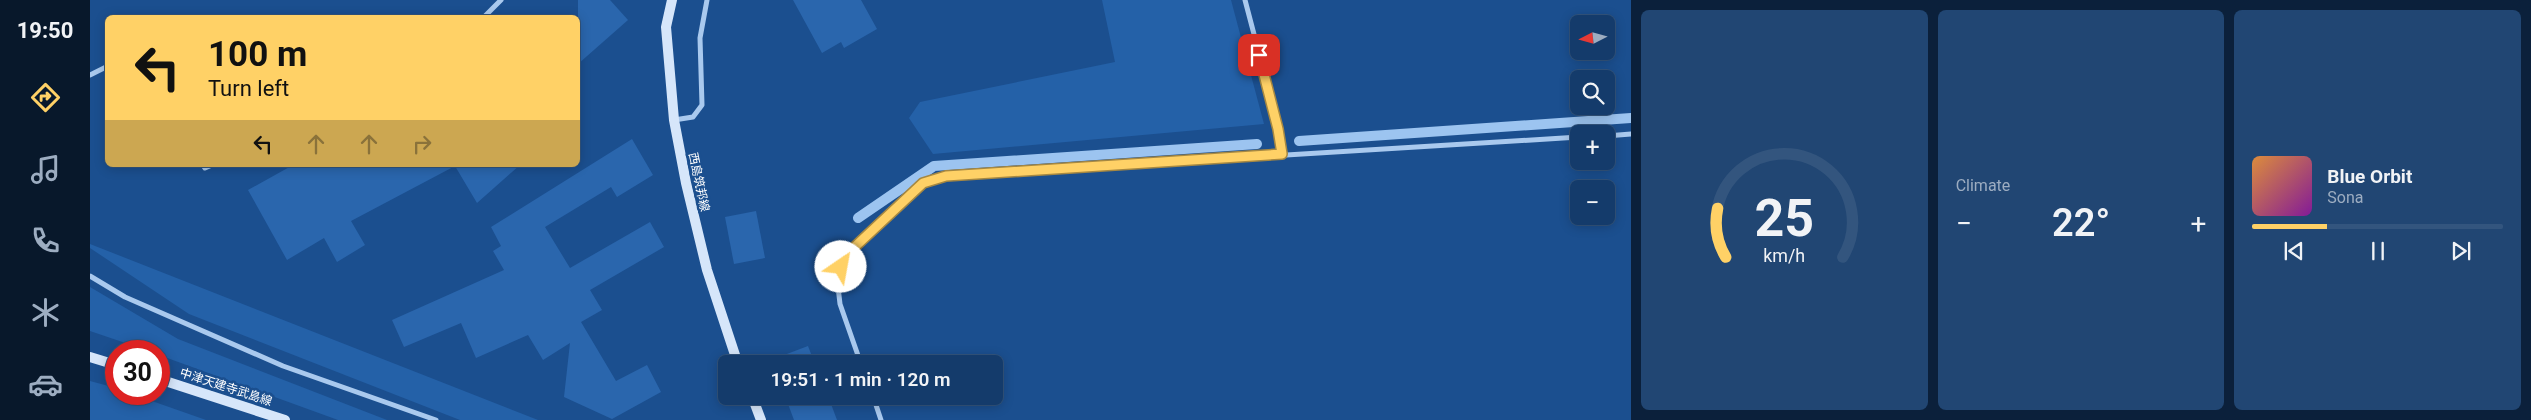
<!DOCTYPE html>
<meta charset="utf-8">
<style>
body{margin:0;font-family:Roboto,"Noto Sans JP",sans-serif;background:#214673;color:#f1f3f6;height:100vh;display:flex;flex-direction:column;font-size:19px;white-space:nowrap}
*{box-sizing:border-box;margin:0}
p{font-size:16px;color:#9dadc1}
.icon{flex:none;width:28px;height:28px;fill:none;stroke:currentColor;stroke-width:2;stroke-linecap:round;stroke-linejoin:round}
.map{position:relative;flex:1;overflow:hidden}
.panel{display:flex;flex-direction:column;gap:10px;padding:10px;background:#0b203b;width:900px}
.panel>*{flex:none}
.banner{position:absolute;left:15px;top:15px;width:475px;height:152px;border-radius:8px;box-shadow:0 2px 12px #0003,0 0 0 1px #33557e;background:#ffd166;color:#111;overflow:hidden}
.needle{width:32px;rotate:264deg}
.buttons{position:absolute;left:1480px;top:15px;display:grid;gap:10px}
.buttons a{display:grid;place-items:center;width:45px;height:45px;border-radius:8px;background:#143b6b;box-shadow:0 2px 12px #0003,0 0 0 1px #33557e;font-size:25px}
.speed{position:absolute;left:15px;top:340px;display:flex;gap:10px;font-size:25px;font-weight:700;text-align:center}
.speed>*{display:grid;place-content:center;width:65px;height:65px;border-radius:50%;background:#143b6b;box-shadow:0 2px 12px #0003,0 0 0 1px #33557e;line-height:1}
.speed .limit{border:8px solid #d22;background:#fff;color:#111}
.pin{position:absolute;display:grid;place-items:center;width:42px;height:42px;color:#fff;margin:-21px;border-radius:10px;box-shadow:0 2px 8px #0006}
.me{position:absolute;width:55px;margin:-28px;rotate:33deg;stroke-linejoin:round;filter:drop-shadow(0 0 4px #0008)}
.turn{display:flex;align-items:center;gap:18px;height:105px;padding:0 20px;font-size:22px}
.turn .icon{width:65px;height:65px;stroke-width:2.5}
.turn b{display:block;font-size:35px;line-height:42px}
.lanes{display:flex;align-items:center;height:48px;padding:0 20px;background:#0003;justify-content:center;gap:25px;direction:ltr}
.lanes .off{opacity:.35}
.big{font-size:38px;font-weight:600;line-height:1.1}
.panel .card{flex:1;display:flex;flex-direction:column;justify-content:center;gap:8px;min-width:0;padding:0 18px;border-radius:8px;background:#214673}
.panel .dial{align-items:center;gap:0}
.dial svg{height:130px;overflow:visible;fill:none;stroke:#33557e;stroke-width:7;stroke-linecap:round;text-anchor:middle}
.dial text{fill:#f1f3f6;stroke:none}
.song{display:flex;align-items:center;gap:15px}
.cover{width:60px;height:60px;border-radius:8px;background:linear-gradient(135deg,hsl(30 70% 55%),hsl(290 70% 35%))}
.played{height:5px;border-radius:2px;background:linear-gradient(90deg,#ffd166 30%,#33557e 30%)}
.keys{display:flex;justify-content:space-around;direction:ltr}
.heat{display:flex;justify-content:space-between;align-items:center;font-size:28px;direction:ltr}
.panel .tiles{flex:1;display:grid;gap:10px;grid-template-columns:repeat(3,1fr)}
.trip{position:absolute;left:628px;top:355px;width:285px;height:50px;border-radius:8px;background:#143b6b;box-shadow:0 2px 12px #0003,0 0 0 1px #33557e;font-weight:600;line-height:50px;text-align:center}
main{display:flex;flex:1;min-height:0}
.tabs{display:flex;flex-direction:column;width:90px;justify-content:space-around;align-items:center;background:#08182b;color:#9dadc1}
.tabs .icon{width:35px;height:35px}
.tabs .selected{color:#ffd166}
.tabs b{font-size:22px;color:#f1f3f6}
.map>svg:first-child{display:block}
</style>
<main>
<nav class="tabs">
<b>19:50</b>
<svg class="icon selected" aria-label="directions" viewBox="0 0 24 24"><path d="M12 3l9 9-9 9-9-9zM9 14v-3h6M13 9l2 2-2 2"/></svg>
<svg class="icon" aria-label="music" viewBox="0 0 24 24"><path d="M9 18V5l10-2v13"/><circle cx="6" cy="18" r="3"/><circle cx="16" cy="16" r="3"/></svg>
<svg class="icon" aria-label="phone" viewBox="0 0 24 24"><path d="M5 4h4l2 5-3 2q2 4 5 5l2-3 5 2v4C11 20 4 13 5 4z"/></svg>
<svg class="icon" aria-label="climate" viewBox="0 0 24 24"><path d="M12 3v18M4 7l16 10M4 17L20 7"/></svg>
<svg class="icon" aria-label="car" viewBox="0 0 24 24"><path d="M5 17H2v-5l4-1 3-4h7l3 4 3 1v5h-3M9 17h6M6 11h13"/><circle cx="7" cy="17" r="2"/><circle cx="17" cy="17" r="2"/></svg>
</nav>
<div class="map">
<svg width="1541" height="420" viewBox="0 0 1541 420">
<rect width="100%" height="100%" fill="#1b4f8f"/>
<!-- green -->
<g fill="#2461a8">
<polygon points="1012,0 1141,0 1174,124 843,154 819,118 830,102 1025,62"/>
<polygon points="0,244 448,420 370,420 99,314 0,248"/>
<polygon points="0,287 88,339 297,420 248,420 69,355 69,351 59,351 0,331"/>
<polygon points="0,381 26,388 26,394 42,394 116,420 0,420"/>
</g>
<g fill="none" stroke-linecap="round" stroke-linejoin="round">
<!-- stream -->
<g stroke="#9cc4f0" stroke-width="10">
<polyline points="1209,141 1541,118"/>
<polyline points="768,218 844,166 1167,144"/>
</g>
</g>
<!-- building -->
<g fill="#2a66ad">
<polygon points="488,0 520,0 538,20 488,64"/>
<polygon points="703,0 771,0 787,29 754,48 751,42 732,53"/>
<polygon points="542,139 563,175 527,197 521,187 455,227 480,268 560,222 574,247 500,290 512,310 491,322 526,381 557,365 571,392 522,419 474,397 480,343 453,360 438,335 386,358 371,323 314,347 302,320 414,270 403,251 411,246 401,227"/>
<polygon points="203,165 430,165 387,203 365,166 261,221 275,245 247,262 234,238 197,260 158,190"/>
<polygon points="666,211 675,258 644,264 635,217"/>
<polygon points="718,346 725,364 683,364 681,360"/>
<polygon points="695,396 738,396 747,420 704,420"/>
</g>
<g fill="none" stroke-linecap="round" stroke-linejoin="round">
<!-- minor -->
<g stroke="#a9c9ee" stroke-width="5">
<polyline points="1155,0 1189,129 1192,154"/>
<polyline points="393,18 411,0"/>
<polyline points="0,75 18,66"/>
<polyline points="584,120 603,117 612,105 610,38 617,0"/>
<polyline points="1516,136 1541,134"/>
<polyline points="113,165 115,168 122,165"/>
<polyline points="0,276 35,297 193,366 346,420"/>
<polyline points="771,364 750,304 747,278 755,256 833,183 856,176 1489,137"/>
<polyline points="783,396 791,420"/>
</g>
<!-- secondary -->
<g stroke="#d6e6fa" stroke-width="10">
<polyline points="582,0 576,27 584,120 596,183 617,270 648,364"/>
<polyline points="0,357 26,365"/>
<polyline points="69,379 195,420"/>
<polyline points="662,396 671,420"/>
</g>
</g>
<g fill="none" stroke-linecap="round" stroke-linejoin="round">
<!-- route casing -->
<g stroke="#a68842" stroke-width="12">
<polyline id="route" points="751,267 755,256 833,183 856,176 1192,154 1188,129 1169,55"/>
</g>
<!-- route -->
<use href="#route" stroke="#ffd166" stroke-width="9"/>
</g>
<g text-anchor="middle" stroke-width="5" stroke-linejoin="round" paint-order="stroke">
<!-- street labels -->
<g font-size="12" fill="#fff" stroke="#1b4f8f">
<text transform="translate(609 182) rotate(78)" y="4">西島筑邦線</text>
<text transform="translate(136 387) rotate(18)" y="4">中津天建寺武島線</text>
</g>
</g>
</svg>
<div class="buttons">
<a><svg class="needle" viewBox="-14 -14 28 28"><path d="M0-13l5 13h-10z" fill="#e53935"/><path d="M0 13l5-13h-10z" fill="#9dadc1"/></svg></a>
<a><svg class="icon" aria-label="search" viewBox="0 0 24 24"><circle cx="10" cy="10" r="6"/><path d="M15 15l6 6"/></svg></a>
<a>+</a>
<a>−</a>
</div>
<div class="speed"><div class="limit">30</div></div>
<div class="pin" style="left:1169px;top:55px;background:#d93025"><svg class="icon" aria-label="arrive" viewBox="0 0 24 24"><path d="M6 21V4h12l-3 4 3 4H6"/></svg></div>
<svg class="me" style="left:751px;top:267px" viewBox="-20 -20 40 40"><circle r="19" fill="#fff"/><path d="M0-13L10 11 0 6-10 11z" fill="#ffd166"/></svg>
<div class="trip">19:51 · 1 min · 120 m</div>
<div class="banner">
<div class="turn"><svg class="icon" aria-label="left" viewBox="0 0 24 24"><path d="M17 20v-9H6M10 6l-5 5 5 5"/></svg><div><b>100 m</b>Turn left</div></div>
<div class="lanes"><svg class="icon" aria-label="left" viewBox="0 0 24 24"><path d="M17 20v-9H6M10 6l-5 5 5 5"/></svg><svg class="icon off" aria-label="ahead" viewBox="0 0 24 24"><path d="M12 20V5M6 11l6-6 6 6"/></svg><svg class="icon off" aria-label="ahead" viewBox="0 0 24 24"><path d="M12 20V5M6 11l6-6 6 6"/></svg><svg class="icon off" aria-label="right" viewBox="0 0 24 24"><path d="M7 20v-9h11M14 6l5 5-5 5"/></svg></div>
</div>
</div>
<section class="panel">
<div class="tiles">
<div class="card dial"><svg viewBox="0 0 100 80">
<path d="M14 69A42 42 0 1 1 86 69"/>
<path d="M14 69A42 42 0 0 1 9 39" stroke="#ffd166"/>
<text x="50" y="56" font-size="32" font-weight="700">25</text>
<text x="50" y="72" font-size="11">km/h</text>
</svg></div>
<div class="card"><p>Climate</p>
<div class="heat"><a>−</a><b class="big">22°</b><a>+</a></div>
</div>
<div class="card">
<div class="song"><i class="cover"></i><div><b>Blue Orbit</b><p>Sona</p></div></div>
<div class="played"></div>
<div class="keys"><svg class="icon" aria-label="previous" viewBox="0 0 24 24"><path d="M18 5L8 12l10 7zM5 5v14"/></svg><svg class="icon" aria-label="pause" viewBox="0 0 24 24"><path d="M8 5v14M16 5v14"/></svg><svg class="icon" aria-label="next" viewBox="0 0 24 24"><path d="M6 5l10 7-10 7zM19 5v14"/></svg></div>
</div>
</div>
</section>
</main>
